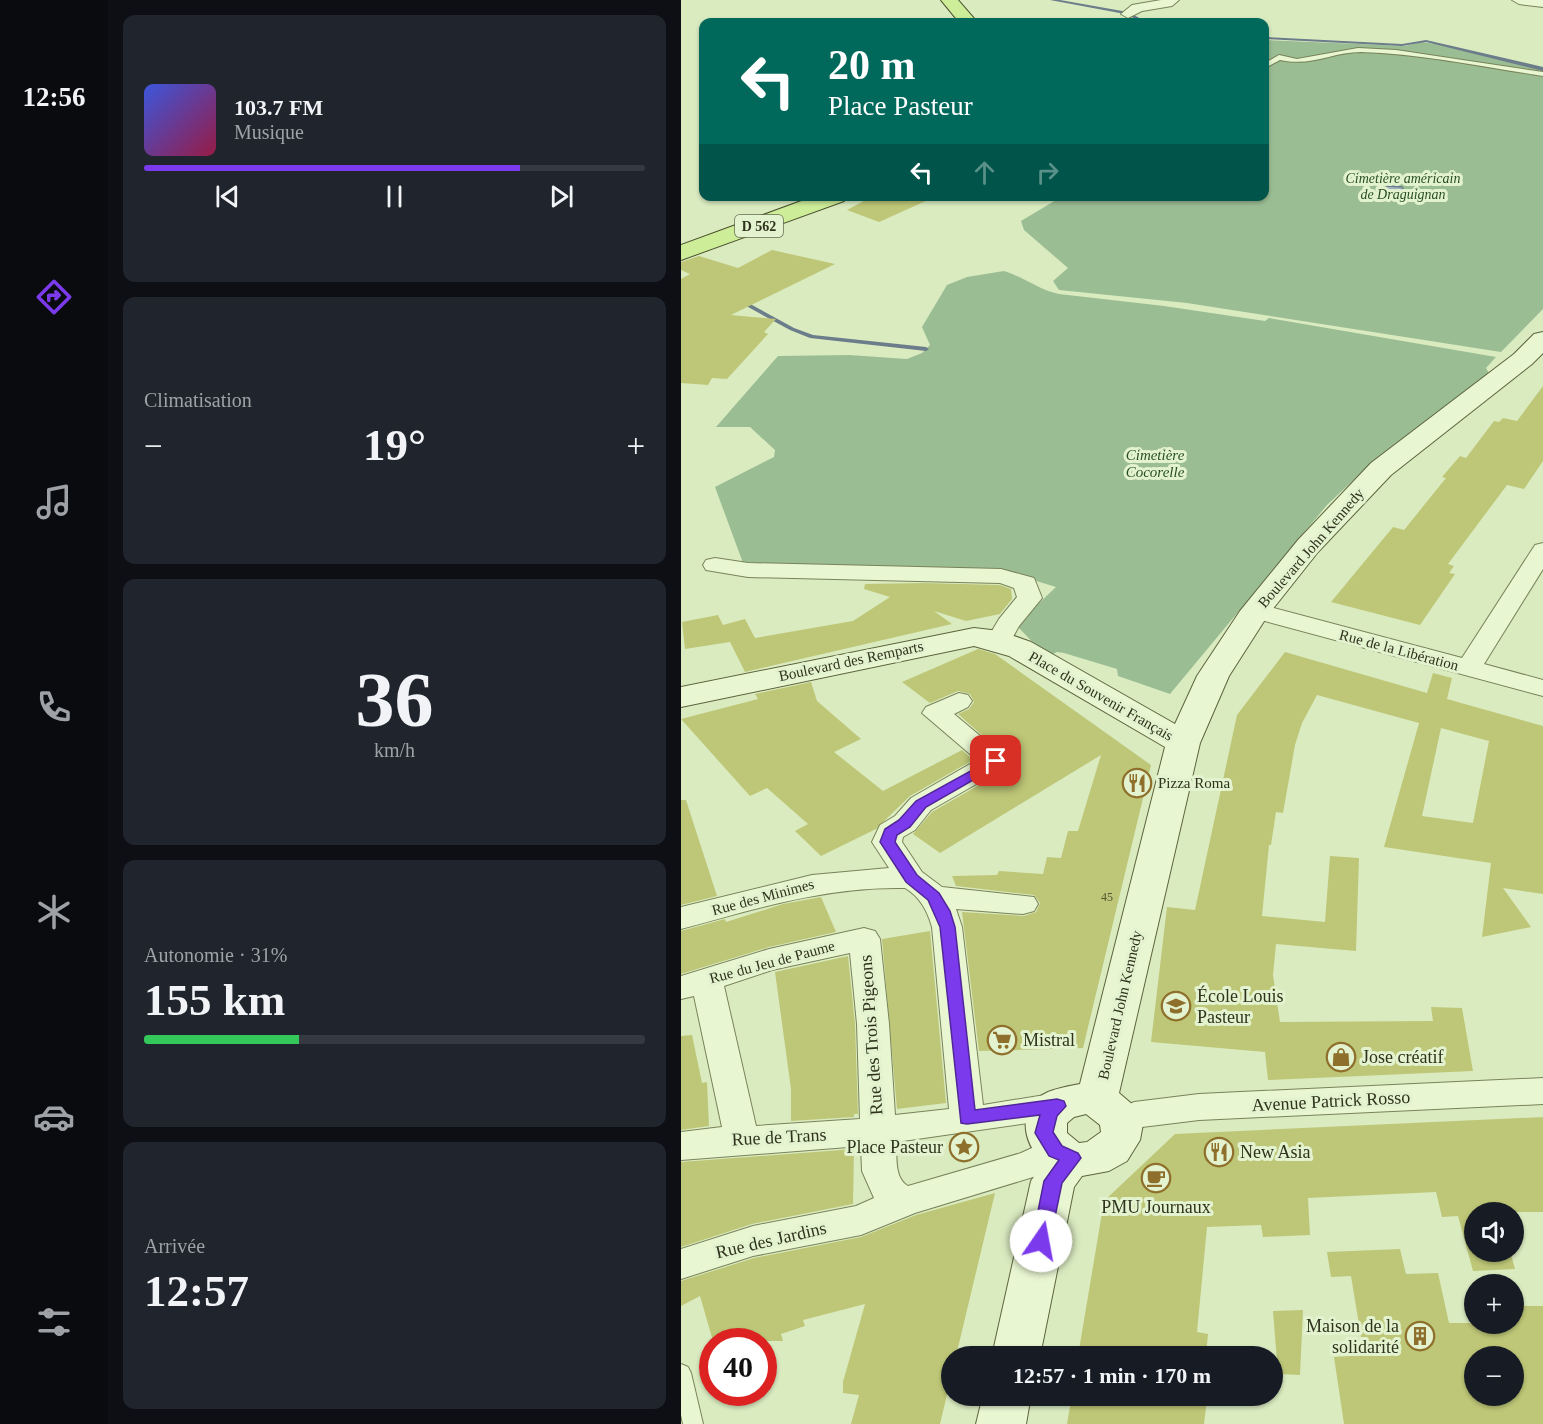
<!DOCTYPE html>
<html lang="fr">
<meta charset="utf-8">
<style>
body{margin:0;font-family:Georgia,serif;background:#20242c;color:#f1f3f6;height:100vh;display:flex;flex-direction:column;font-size:22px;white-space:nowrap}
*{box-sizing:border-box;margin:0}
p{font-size:20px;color:#9ea1a6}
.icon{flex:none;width:33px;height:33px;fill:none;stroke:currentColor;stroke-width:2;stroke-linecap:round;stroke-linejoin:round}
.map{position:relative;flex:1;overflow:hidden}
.details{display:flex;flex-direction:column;gap:15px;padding:15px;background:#0d0f14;width:573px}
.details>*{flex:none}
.hud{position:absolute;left:18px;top:18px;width:570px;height:183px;border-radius:12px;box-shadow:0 2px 4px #0004;background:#00695c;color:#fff;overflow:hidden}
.tools{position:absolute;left:783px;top:1202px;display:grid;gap:12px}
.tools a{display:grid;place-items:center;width:60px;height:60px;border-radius:50%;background:#171b24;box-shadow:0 2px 4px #0004;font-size:30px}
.speed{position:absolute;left:18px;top:1328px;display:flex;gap:12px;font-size:30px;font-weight:700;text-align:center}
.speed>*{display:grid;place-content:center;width:78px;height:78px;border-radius:50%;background:#171b24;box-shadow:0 2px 4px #0004;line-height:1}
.speed .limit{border:9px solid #d22;background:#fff;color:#111}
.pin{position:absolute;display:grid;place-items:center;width:51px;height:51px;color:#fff;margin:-26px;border-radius:12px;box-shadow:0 3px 9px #0006}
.me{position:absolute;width:66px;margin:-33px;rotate:12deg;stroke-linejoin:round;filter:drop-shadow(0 0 4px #0008)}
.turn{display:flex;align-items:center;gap:21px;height:126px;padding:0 30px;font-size:27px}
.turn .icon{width:78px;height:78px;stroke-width:2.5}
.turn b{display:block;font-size:42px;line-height:51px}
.lanes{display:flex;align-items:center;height:57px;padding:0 30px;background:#0003;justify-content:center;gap:30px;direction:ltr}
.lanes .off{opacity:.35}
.big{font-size:45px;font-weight:800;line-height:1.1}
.details .card{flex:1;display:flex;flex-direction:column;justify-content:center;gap:9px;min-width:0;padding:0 21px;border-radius:12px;background:#20242c}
.details .dial{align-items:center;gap:0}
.dial b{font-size:78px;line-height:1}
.song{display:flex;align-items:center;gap:18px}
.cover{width:72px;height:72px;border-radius:9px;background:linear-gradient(135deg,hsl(230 70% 55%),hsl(340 70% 35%))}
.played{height:6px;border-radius:3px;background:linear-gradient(90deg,#7c3aed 75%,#363941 75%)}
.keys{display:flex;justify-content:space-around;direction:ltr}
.heat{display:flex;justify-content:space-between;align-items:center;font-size:33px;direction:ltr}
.charge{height:9px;border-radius:4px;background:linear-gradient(90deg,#34c759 31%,#363941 0)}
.trip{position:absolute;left:260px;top:1346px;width:342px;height:60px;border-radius:30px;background:#171b24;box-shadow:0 2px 4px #0004;font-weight:800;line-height:60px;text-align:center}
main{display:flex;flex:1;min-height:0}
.menu{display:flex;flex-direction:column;width:108px;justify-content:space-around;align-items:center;background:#090b0e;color:#9ea1a6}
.menu .icon{width:42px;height:42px}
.menu .on{color:#7c3aed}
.menu b{font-size:27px;color:#f1f3f6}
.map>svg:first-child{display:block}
</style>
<main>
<nav class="menu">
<b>12:56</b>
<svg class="icon on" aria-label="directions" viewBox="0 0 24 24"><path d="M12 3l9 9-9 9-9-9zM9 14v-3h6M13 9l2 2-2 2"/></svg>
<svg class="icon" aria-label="music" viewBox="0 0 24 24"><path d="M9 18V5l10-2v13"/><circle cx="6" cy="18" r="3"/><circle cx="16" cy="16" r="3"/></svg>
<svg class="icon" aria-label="phone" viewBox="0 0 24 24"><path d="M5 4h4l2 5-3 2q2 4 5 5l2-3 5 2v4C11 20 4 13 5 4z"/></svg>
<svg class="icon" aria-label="climate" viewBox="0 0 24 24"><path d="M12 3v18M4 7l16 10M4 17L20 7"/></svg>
<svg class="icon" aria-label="car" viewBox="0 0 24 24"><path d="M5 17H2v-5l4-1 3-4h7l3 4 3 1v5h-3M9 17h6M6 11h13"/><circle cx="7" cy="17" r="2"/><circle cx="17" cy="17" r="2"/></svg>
<svg class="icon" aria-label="filters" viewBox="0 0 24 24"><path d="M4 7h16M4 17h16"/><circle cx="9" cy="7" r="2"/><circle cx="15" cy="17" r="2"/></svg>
</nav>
<section class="details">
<div class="card">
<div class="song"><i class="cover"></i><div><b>103.7 FM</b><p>Musique</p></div></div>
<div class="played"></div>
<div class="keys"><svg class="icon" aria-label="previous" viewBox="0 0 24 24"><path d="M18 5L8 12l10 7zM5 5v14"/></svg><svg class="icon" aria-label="pause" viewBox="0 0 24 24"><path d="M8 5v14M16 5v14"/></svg><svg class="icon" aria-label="next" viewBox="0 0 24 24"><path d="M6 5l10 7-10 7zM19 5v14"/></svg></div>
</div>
<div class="card"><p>Climatisation</p>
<div class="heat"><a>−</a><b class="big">19°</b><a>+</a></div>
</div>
<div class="card dial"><b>36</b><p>km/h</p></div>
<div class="card"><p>Autonomie · 31%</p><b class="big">155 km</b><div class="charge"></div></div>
<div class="card"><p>Arrivée</p><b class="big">12:57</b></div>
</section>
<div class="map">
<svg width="862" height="1424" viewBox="0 0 862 1424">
<rect width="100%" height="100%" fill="#daebc0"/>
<!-- cemetery -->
<g fill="#9bbd94">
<polygon points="584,40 724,46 741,42 754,44 862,70 862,309 820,352 506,303 378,290 372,281 387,268 343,230 340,221 380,197 584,196"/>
<path d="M323,271C343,277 358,290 378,294L483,306L584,321L588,318L815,357L805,368L809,375L682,471L646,505L489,694L437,676L436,669L383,653L376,652L366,657L335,625L375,587L326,572L62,563L34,487L93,457L94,450L69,427H35L97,356L168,355L226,359L241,353L249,345L241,327L266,285L286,277Z"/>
</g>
<!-- water -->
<polygon fill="#a3b3bd" stroke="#6b7c8a" stroke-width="1.5" points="707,186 721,187 724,193 709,201 695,199 695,192"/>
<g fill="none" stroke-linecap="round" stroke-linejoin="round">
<!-- stream -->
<g fill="#6b7c8a" fill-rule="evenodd">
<polygon points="369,0 379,0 447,12 466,22 461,22 444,14"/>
<polygon points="584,37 721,44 745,40 862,67 862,71 745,42 721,46 584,39"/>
<polygon points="60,299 113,328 132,335 245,347 248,349 245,351 129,338 109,330 58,302 58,300"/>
</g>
</g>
<!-- building -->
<g fill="#bec777" fill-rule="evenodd">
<polygon points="192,196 256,196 198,222 166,210"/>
<polygon points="91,250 154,264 50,315 95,319 83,332 87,334 46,379 31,378 27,385 0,383 0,279 9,274 0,270 0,262 18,256 57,268"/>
<polygon points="862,386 862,461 843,489 826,485 767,564 773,566 768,573 774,574 739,625 650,602 712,527 723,530 765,478 761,477 779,456 785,458 813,421 818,422 822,418 836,421"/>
<polygon points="243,583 319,585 330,589 331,599 319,614 285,621 253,611 271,624 64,672 49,642 4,649 1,622 37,615 42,625 64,619 74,638 172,621 209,597 183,589 184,584"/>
<polygon points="297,649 314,654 470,765 402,1048 298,1051 281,912 343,916 355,912 359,903 353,895 275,886 271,876 316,875 318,871 362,874 366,857 380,858 387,831 397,831 420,755 259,853 232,834 251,812 326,769 331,762 277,714 288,709 293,702 289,694 277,691 249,703 221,682"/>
<path d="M604,652L746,693L752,673L771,678L766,699L862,726V894L822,888L850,927L801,937L810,863L703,847L738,723L636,695L621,723L614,745L602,813L595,812L590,845H588L581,916L644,922L649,856L678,858L675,951L595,944L592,975L599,1022L752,1021L750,1007L781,1008L792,1071L587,1080L584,1052L470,1042L486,907L514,910L556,715ZM760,728L808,741L792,823L741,816Z"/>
<polygon points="130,682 136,701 180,739 153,752 202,791 281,750 292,760 229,796 195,829 140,856 114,831 127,824 86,788 69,796 0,719 77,699 74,694"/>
<polygon points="0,800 5,800 36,896 0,905"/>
<polygon points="140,897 155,932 88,947 0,974 0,931 44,919 45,922 102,904"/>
<polygon points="249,931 265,1103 216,1109 201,939"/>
<polygon points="167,956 174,1024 177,1114 173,1114 173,1117 110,1121 110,1089 94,972"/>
<polygon points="11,1035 21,1083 26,1082 28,1126 0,1130 0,1036"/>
<polygon points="862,1117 862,1212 794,1212 794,1251 829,1251 834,1269 792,1271 777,1216 761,1217 755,1192 627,1198 629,1235 582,1237 580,1225 526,1227 516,1332 527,1334 525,1356 397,1356 423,1201 494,1134"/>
<polygon points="173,1149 172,1204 71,1224 0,1247 0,1162"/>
<polygon points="314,1193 275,1356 270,1356 270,1378 259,1424 170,1424 178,1395 162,1393 162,1382 184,1304 122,1320 124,1326 100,1334 102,1341 32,1341 19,1296 0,1306 0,1281 73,1258 180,1237 235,1215"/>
<path d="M719,1249L725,1274L757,1273L768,1323H832V1306H862V1424H663L653,1357L683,1355L670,1276L650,1277L646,1252ZM794,1356H832V1395H794Z"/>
<polygon points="622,1310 619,1375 597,1374 592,1311"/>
<polygon points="391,1395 522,1395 522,1399 526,1399 523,1424 386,1424"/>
</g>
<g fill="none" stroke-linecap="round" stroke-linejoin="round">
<!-- lane casing -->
<g stroke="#798359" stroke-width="2">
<g id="lane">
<path d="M677,48L715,50L862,72V76C802,67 741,54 680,52C651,52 631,67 599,60L584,68V63L598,55L616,59Z"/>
<polygon points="0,1364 7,1367 10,1373 22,1424 2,1424 0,1415"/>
</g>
</g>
<!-- street casing -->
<g stroke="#798359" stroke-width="2">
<g id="street">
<polygon points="480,0 498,0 491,6 461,11 447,18 440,14 451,5"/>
<polygon points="831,0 862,0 862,7 838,4"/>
<polygon points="862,543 862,569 803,664 862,680 862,696 565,616 561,611 565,606 574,603 781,658 854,545"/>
<polygon points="34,558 67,563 320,569 353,578 361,598 338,626 327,646 318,649 309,646 305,641 318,619 336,597 333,588 319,583 67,577 25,570 22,565 25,560"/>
<path d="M278,693L287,695L291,701L287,707L273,714L329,761L325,767L250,810L234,830L222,837L221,842L241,872L261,887L353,897L357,904L353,911L342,914L275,909L281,927L302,1105L376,1093L388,1097L393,1106L388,1115L376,1119L215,1142C216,1157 213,1178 227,1186L340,1153L375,1137L387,1141L393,1151L387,1161L362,1174L234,1213L180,1235L72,1256L0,1279V1249L72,1226L175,1206L193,1198L181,1171L180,1146L0,1160V1132L41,1127L13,996L0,999V976L88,949L183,928L194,931L199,939L208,1024L214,1115L268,1109L251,927C246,910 239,897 224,888C146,886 74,909 0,929V907L131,875L208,868L191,842L199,825L214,816L230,798L296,760L241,713L245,707ZM169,953L176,1024L179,1119L75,1126L43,986L91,970Z"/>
<polygon points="862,1078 862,1104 518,1120 461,1127 441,1136 429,1132 424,1123 429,1114 453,1102 518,1094"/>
</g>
</g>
<!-- secondary casing -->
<g stroke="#5d643c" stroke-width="2">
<g id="secondary">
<path d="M862,332V353L851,364L710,475L637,552L587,615L548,676L519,743L438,1093L452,1105L462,1124L459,1140L446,1161L428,1171L401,1176L393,1187L359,1356H311L350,1181L362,1163C341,1141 335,1107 367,1092C377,1088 389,1086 399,1084L484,747L328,656L293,646L0,707V687L293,628L319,631L350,642L494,724L516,676L559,611L617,540L690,463L833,354L853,334ZM405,1114L419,1125L420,1132L406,1142L398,1143L386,1133V1123L393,1117Z"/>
<polygon points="302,1395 350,1395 345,1424 295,1424"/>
</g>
</g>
<!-- primary casing -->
<g stroke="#4b512d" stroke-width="2">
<g id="primary">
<polygon points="260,0 277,0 296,22 278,22"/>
<polygon points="134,196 165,196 163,201 0,260 0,245"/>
</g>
</g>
<!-- lane -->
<use href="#lane" fill="#e8f6d2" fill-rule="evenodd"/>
<!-- street -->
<use href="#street" fill="#e8f6d2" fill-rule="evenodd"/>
<!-- secondary -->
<use href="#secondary" fill="#e8f6d2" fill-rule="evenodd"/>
<!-- primary -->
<use href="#primary" fill="#cded99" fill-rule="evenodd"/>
</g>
<!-- route -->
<polygon fill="#7c3aed" stroke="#51269a" stroke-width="1.5" points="315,757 320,758 320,764 245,807 229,827 216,835 214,842 236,875 258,893 269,911 274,927 294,1110 376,1099 383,1101 385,1106 376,1116 372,1132 381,1146 397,1153 400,1158 381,1183 369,1241 366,1246 360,1248 353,1246 351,1241 363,1181 378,1160 368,1156 354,1133 359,1115 286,1124 280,1123 259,927 247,900 225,882 199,842 204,829 218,820 235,801"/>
<!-- icons -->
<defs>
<g id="restaurant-ring" transform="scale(1.5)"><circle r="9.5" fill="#e4f3cf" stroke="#8e702c" stroke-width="1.5"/><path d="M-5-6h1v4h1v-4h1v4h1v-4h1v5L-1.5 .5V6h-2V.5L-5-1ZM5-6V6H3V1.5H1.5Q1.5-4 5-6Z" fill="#8e702c"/></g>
<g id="school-ring" transform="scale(1.5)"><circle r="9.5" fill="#e4f3cf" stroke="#8e702c" stroke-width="1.5"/><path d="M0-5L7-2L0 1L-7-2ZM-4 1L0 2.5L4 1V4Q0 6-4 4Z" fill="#8e702c"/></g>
<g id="supermarket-ring" transform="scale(1.5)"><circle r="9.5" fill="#e4f3cf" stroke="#8e702c" stroke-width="1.5"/><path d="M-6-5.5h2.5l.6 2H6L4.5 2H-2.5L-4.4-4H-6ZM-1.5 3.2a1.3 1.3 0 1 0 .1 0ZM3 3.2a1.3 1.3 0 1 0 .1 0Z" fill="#8e702c"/></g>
<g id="shop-ring" transform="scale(1.5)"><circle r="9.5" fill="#e4f3cf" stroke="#8e702c" stroke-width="1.5"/><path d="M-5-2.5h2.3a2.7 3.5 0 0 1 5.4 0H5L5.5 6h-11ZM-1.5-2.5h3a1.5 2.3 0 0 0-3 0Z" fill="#8e702c"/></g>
<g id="sight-ring" transform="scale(1.5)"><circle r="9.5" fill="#e4f3cf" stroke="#8e702c" stroke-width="1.5"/><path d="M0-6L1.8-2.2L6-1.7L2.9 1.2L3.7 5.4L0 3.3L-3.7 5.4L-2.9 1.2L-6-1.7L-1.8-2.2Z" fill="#8e702c"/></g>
<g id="cafe-ring" transform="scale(1.5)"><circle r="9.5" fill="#e4f3cf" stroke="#8e702c" stroke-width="1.5"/><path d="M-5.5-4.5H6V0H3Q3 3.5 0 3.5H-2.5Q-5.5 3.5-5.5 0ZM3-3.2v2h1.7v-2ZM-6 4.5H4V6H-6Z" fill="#8e702c"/></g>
<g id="building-ring" transform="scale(1.5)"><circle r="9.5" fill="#e4f3cf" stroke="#8e702c" stroke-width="1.5"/><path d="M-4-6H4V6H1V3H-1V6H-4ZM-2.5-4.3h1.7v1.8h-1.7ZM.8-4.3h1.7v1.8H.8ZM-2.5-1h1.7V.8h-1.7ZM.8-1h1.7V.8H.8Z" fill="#8e702c"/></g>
</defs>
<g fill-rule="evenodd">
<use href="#restaurant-ring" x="456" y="783"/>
<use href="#school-ring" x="495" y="1006"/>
<use href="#supermarket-ring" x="321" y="1040"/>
<use href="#shop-ring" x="660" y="1057"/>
<use href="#sight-ring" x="283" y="1147"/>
<use href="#restaurant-ring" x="538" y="1152"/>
<use href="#cafe-ring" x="475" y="1178"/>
<use href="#building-ring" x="739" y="1336"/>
</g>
<g text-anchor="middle" stroke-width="6" stroke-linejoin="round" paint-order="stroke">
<!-- number labels -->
<g font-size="12" fill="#535834">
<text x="426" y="901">45</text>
</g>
<!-- far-park labels -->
<g font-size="14" font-style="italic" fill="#274f24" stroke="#e4f3cf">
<text x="722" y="183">Cimetière américain<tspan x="722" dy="16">de Draguignan</tspan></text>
</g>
<!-- shield labels -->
<rect fill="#e4f3cf" stroke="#656d52" stroke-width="1.5" x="54" y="215" width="48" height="22" rx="4.5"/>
<g font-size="14" font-weight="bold" fill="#2f331d">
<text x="78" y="231">D 562</text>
</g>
<!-- park labels -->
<g font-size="15" font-style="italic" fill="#274f24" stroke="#e4f3cf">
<text x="474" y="460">Cimetière<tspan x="474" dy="17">Cocorelle</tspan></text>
</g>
<!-- street labels -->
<g font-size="15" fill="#2f331d" stroke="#e4f3cf">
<text transform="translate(630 548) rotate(-49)" y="5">Boulevard John Kennedy</text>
<text transform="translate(718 650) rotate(15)" y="5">Rue de la Libération</text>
<text transform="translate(170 661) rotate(-12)" y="5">Boulevard des Remparts</text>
<text transform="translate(420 696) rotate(30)" y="5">Place du Souvenir Français</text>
<text transform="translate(82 897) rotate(-15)" y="5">Rue des Minimes</text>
<text transform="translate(91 962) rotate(-15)" y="5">Rue du Jeu de Paume</text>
<text transform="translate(439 1005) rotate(-77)" y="5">Boulevard John Kennedy</text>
</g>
<!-- poi labels -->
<g font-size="15" fill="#2f331d" stroke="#e4f3cf" text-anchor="start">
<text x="477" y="788">Pizza Roma</text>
</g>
<!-- near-poi labels -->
<g font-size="18" fill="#2f331d" stroke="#e4f3cf" text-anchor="start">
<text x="516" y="1002">École Louis<tspan x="516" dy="21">Pasteur</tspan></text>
<text x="342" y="1046">Mistral</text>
<text x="681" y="1063">Jose créatif</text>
<text x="262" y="1153" text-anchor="end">Place Pasteur</text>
<text x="559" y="1158">New Asia</text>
<text x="475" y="1213" text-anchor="middle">PMU Journaux</text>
<text x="718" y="1332" text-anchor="end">Maison de la<tspan x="718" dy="21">solidarité</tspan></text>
</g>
<!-- near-street labels -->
<g font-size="18" fill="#2f331d" stroke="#e4f3cf">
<text transform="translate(190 1035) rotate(-94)" y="6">Rue des Trois Pigeons</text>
<text transform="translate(650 1101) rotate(-3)" y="6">Avenue Patrick Rosso</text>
<text transform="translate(98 1137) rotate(-3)" y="6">Rue de Trans</text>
<text transform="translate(90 1240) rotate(-13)" y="6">Rue des Jardins</text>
</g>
</g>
</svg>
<div class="tools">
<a><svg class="icon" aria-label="sound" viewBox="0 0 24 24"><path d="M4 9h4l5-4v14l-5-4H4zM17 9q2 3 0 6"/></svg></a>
<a>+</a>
<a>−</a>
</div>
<div class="speed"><div class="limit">40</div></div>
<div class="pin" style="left:315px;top:761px;background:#d93025"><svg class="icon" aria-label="arrive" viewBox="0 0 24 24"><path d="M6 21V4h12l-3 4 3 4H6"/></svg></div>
<svg class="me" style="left:360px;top:1241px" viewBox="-20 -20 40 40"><circle r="19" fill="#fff"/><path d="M0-13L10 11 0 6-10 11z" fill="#7c3aed"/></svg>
<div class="trip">12:57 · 1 min · 170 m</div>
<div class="hud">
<div class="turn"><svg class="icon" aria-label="left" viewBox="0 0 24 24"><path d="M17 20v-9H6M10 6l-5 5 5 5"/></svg><div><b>20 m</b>Place Pasteur</div></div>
<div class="lanes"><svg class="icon" aria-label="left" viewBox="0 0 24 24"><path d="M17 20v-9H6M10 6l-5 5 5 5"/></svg><svg class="icon off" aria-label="ahead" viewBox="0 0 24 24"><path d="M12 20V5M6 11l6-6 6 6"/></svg><svg class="icon off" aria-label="right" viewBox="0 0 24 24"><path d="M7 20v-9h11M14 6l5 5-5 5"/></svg></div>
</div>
</div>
</main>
